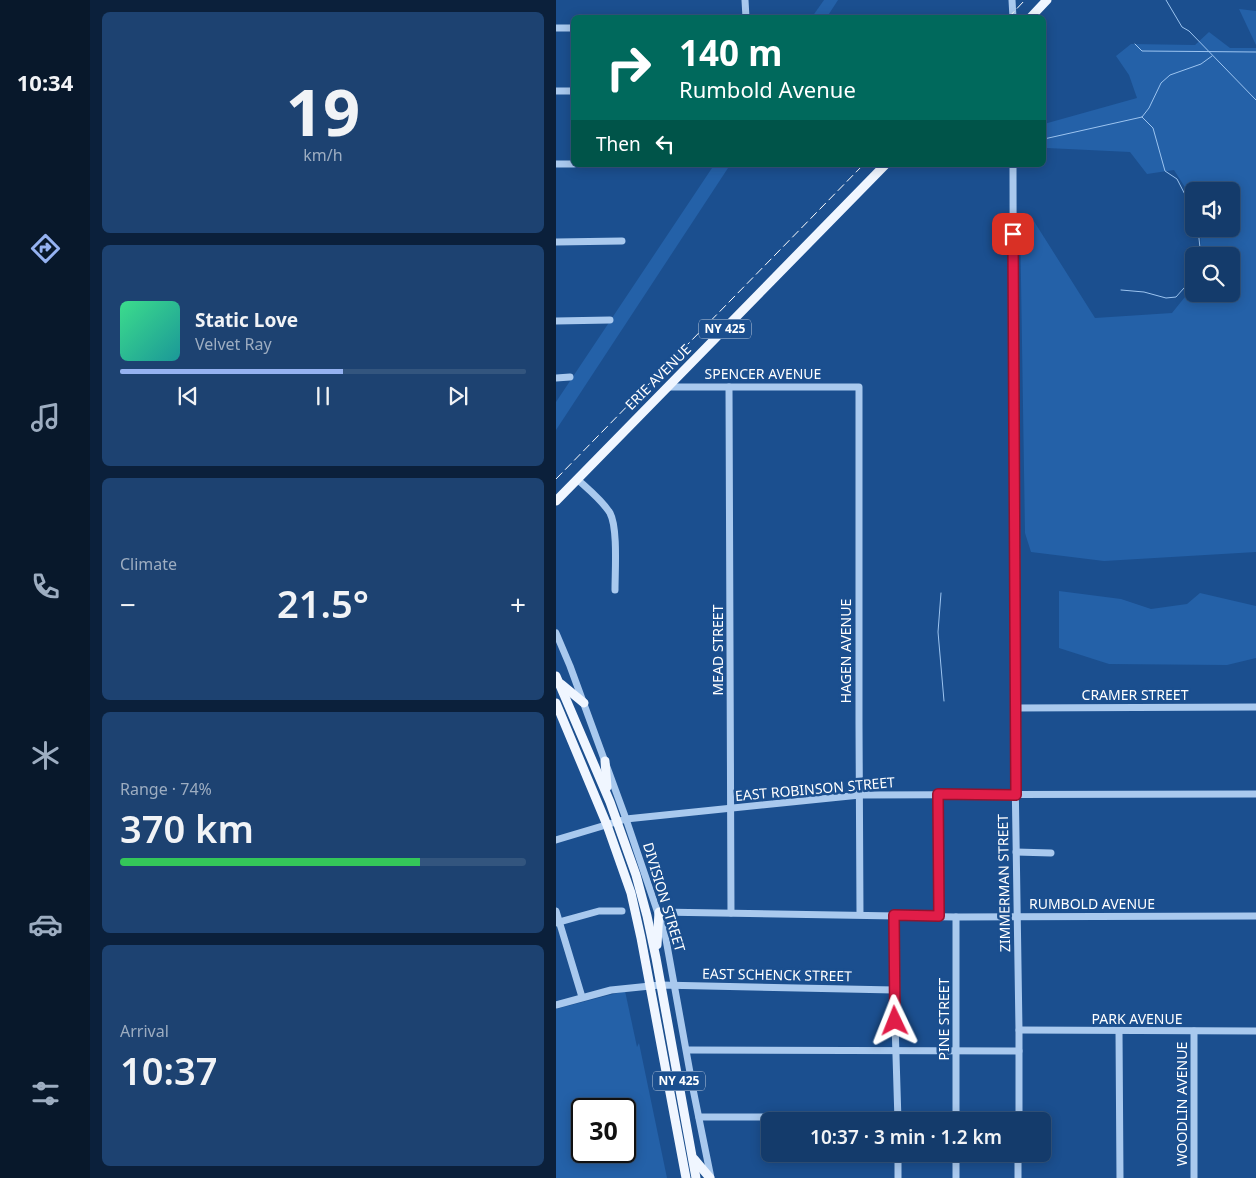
<!DOCTYPE html>
<meta charset="utf-8">
<style>
body{margin:0;font-family:"Noto Sans",sans-serif;background:#1d4271;color:#f1f3f6;height:100vh;display:flex;flex-direction:column;font-size:19px;white-space:nowrap}
*{box-sizing:border-box;margin:0}
p{font-size:16px;color:#9dadc1}
.icon{flex:none;width:28px;height:28px;fill:none;stroke:currentColor;stroke-width:2;stroke-linecap:round;stroke-linejoin:round}
.map{position:relative;flex:1;overflow:hidden}
.details{display:flex;flex-direction:column;gap:12px;padding:12px;background:#0b203b;width:466px}
.details>*{flex:none}
.hud{position:absolute;left:15px;top:15px;width:475px;height:152px;border-radius:8px;box-shadow:0 2px 12px #0003,0 0 0 1px #33557e;background:#00695c;color:#fff;overflow:hidden}
.controls{position:absolute;left:629px;top:182px;display:grid;gap:10px}
.controls a{display:grid;place-items:center;width:55px;height:55px;border-radius:8px;background:#143b6b;box-shadow:0 2px 12px #0003,0 0 0 1px #33557e;font-size:25px}
.speed{position:absolute;left:15px;top:1098px;display:flex;gap:10px;font-size:25px;font-weight:700;text-align:center}
.speed>*{display:grid;place-content:center;width:65px;height:65px;border-radius:50%;background:#143b6b;box-shadow:0 2px 12px #0003,0 0 0 1px #33557e;line-height:1}
.speed .limit{border:2px solid #111;border-radius:8px;background:#fff;color:#111}
.pin{position:absolute;display:grid;place-items:center;width:42px;height:42px;color:#fff;margin:-21px;border-radius:10px;box-shadow:0 2px 8px #0006}
.me{position:absolute;width:55px;margin:-28px;rotate:358deg;stroke-linejoin:round;filter:drop-shadow(0 0 4px #0008)}
.turn{display:flex;align-items:center;gap:18px;height:105px;padding:0 25px;font-size:22px}
.turn .icon{width:65px;height:65px;stroke-width:2.5}
.turn b{display:block;font-size:35px;line-height:42px}
.then{display:flex;align-items:center;height:48px;padding:0 25px;background:#0003;gap:10px;font-size:19px}
.big{font-size:38px;font-weight:600;line-height:1.1}
.details .tile{flex:1;display:flex;flex-direction:column;justify-content:center;gap:8px;min-width:0;padding:0 18px;border-radius:8px;background:#1d4271}
.details .dial{align-items:center;gap:0}
.dial b{font-size:65px;line-height:1}
.song{display:flex;align-items:center;gap:15px}
.cover{width:60px;height:60px;border-radius:8px;background:linear-gradient(135deg,hsl(150 70% 55%),hsl(180 70% 35%))}
.played{height:5px;border-radius:2px;background:linear-gradient(90deg,#95b2f1 55%,#33557e 55%)}
.keys{display:flex;justify-content:space-around;direction:ltr}
.heat{display:flex;justify-content:space-between;align-items:center;font-size:28px;direction:ltr}
.charge{height:8px;border-radius:4px;background:linear-gradient(90deg,#34c759 74%,#33557e 0)}
.trip{position:absolute;left:205px;top:1112px;width:290px;height:50px;border-radius:8px;background:#143b6b;box-shadow:0 2px 12px #0003,0 0 0 1px #33557e;font-weight:600;line-height:50px;text-align:center}
main{display:flex;flex:1;min-height:0}
.tabs{display:flex;flex-direction:column;width:90px;justify-content:space-around;align-items:center;background:#08182b;color:#9dadc1}
.tabs .icon{width:35px;height:35px}
.tabs .active{color:#95b2f1}
.tabs b{font-size:22px;color:#f1f3f6}
.map>svg:first-child{display:block}
</style>
<main>
<nav class="tabs">
<b>10:34</b>
<svg class="icon active" aria-label="directions" viewBox="0 0 24 24"><path d="M12 3l9 9-9 9-9-9zM9 14v-3h6M13 9l2 2-2 2"/></svg>
<svg class="icon" aria-label="music" viewBox="0 0 24 24"><path d="M9 18V5l10-2v13"/><circle cx="6" cy="18" r="3"/><circle cx="16" cy="16" r="3"/></svg>
<svg class="icon" aria-label="phone" viewBox="0 0 24 24"><path d="M5 4h4l2 5-3 2q2 4 5 5l2-3 5 2v4C11 20 4 13 5 4z"/></svg>
<svg class="icon" aria-label="climate" viewBox="0 0 24 24"><path d="M12 3v18M4 7l16 10M4 17L20 7"/></svg>
<svg class="icon" aria-label="car" viewBox="0 0 24 24"><path d="M5 17H2v-5l4-1 3-4h7l3 4 3 1v5h-3M9 17h6M6 11h13"/><circle cx="7" cy="17" r="2"/><circle cx="17" cy="17" r="2"/></svg>
<svg class="icon" aria-label="filters" viewBox="0 0 24 24"><path d="M4 7h16M4 17h16"/><circle cx="9" cy="7" r="2"/><circle cx="15" cy="17" r="2"/></svg>
</nav>
<section class="details">
<div class="tile dial"><b>19</b><p>km/h</p></div>
<div class="tile">
<div class="song"><i class="cover"></i><div><b>Static Love</b><p>Velvet Ray</p></div></div>
<div class="played"></div>
<div class="keys"><svg class="icon" aria-label="previous" viewBox="0 0 24 24"><path d="M18 5L8 12l10 7zM5 5v14"/></svg><svg class="icon" aria-label="pause" viewBox="0 0 24 24"><path d="M8 5v14M16 5v14"/></svg><svg class="icon" aria-label="next" viewBox="0 0 24 24"><path d="M6 5l10 7-10 7zM19 5v14"/></svg></div>
</div>
<div class="tile"><p>Climate</p>
<div class="heat"><a>−</a><b class="big">21.5°</b><a>+</a></div>
</div>
<div class="tile"><p>Range · 74%</p><b class="big">370 km</b><div class="charge"></div></div>
<div class="tile"><p>Arrival</p><b class="big">10:37</b></div>
</section>
<div class="map">
<svg width="700" height="1178" viewBox="0 0 700 1178">
<rect width="100%" height="100%" fill="#1b4f8f"/>
<!-- green -->
<g fill="#2461a8" fill-rule="evenodd">
<polygon points="268,0 282,0 271,17 256,17"/>
<polygon points="683,9 700,11 700,45"/>
<polygon points="653,32 674,48 700,48 700,552 548,561 475,552 469,533 464,216 474,215 539,318 616,313 637,287 638,294 675,294 675,256 644,256 645,229 675,229 675,191 638,191 637,200 618,170 591,174 574,152 491,148 488,150 488,124 581,98 573,75 560,56 575,44 639,45"/>
<polygon points="158,165 174,165 0,430 0,402"/>
<polygon points="503,591 565,599 595,609 631,604 644,593 700,606 700,658 671,665 553,664 503,648"/>
<path d="M69,991L81,1047L83,1043L111,1178H0V1009ZM26,1109H69V1151H26Z"/>
</g>
<g fill="none" stroke-linecap="round" stroke-linejoin="round">
<!-- stream -->
<g stroke="#9cc4f0" stroke-width="1">
<polyline points="610,0 626,27 633,31 700,100"/>
<polyline points="579,44 586,51 700,52"/>
<polyline points="586,117 597,128 609,171 621,179 638,212"/>
<polyline points="488,139 586,117 593,108 605,83 614,75 645,64 656,56"/>
<polyline points="642,229 644,248 642,256"/>
<polyline points="565,290 588,292 610,298 620,297 636,279 638,273"/>
<polyline points="385,593 382,632 388,701"/>
</g>
<!-- minor -->
<g stroke="#a9c9ee" stroke-width="7">
<polyline points="189,0 190,18"/>
<polyline points="456,0 457,18"/>
<polyline points="0,28 18,28"/>
<polyline points="0,91 18,91"/>
<polyline points="0,164 18,164"/>
<polyline points="457,165 458,708 463,1030 463,1121"/>
<polyline points="0,242 66,241"/>
<polyline points="0,321 54,320"/>
<polyline points="0,378 14,377"/>
<polyline points="112,387 303,387 303,723 304,914"/>
<polyline points="173,387 175,913"/>
<path d="M21,479C32,489 46,500 54,513C62,528 59,571 59,590"/>
<polyline points="0,633 14,666 70,819 109,934 137,1089 155,1178"/>
<polyline points="458,708 700,707"/>
<polyline points="382,794 383,916"/>
<polyline points="0,840 70,819 304,795 700,794"/>
<polyline points="460,852 495,853"/>
<polyline points="0,911 26,997"/>
<polyline points="103,912 400,917 700,916"/>
<polyline points="338,915 338,990 342,1121"/>
<polyline points="400,917 400,1121"/>
<polyline points="0,923 43,911 66,911"/>
<polyline points="0,1005 55,990 104,985 338,990"/>
<polyline points="463,1030 700,1031"/>
<polyline points="563,1031 564,1178"/>
<polyline points="638,1031 638,1178"/>
<polyline points="131,1050 463,1051"/>
<polyline points="143,1117 342,1117"/>
<polyline points="400,1154 400,1178"/>
<polyline points="342,1178 342,1154"/>
<polyline points="462,1178 462,1154"/>
</g>
<!-- major -->
<g stroke="#f0f6ff" stroke-width="9">
<polyline points="474,18 491,0"/>
<polyline points="0,501 329,165"/>
<polyline points="0,676 54,802 80,875 91,916 100,958 140,1178"/>
<polyline points="5,684 28,703"/>
<polyline points="0,703 51,825 75,893 85,938 130,1178"/>
<polyline points="49,761 51,787"/>
<polyline points="101,945 103,912"/>
<polyline points="138,1159 154,1178"/>
</g>
<!-- rail -->
<g stroke="#fff" stroke-width="1" stroke-dasharray="9 4" stroke-linecap="butt">
<polyline points="452,18 469,0"/>
<polyline points="0,479 307,165"/>
</g>
</g>
<g fill="none" stroke-linecap="round" stroke-linejoin="round">
<!-- route casing -->
<g stroke="#92132f" stroke-width="12">
<polyline id="route" points="339,1021 338,915 383,916 382,794 460,795 457,234"/>
</g>
<!-- route -->
<use href="#route" stroke="#e11d48" stroke-width="9"/>
</g>
<g text-anchor="middle" stroke-width="5" stroke-linejoin="round" paint-order="stroke">
<!-- shield labels -->
<g fill="#1b4f8f" stroke="#bbcadd" stroke-width="1">
<rect x="143" y="319.5" width="52" height="19" rx="4"/>
<rect x="97" y="1071.5" width="52" height="19" rx="4"/>
</g>
<g font-size="12" font-weight="bold" fill="#fff">
<text x="169" y="333">NY 425</text>
<text x="123" y="1085">NY 425</text>
</g>
<!-- street labels -->
<g font-size="14" fill="#fff" stroke="#1b4f8f">
<text x="207" y="379">SPENCER AVENUE</text>
<text transform="translate(102 377) rotate(-45)" y="5">ERIE AVENUE</text>
<text transform="translate(162 650) rotate(-90)" y="5">MEAD STREET</text>
<text transform="translate(290 651) rotate(-90)" y="5">HAGEN AVENUE</text>
<text x="579" y="700">CRAMER STREET</text>
<text transform="translate(259 789) rotate(-5)" y="5">EAST ROBINSON STREET</text>
<text transform="translate(448 883) rotate(-91)" y="5">ZIMMERMAN STREET</text>
<text transform="translate(108 897) rotate(73)" y="5">DIVISION STREET</text>
<text x="536" y="909">RUMBOLD AVENUE</text>
<text transform="translate(221 975) rotate(1)" y="5">EAST SCHENCK STREET</text>
<text transform="translate(388 1019) rotate(-90)" y="5">PINE STREET</text>
<text x="581" y="1024">PARK AVENUE</text>
<text transform="translate(626 1104) rotate(-90)" y="5">WOODLIN AVENUE</text>
</g>
</g>
</svg>
<div class="controls">
<a><svg class="icon" aria-label="sound" viewBox="0 0 24 24"><path d="M4 9h4l5-4v14l-5-4H4zM17 9q2 3 0 6"/></svg></a>
<a><svg class="icon" aria-label="search" viewBox="0 0 24 24"><circle cx="10" cy="10" r="6"/><path d="M15 15l6 6"/></svg></a>
</div>
<div class="speed"><div class="limit">30</div></div>
<div class="pin" style="left:457px;top:234px;background:#d93025"><svg class="icon" aria-label="arrive" viewBox="0 0 24 24"><path d="M6 21V4h12l-3 4 3 4H6"/></svg></div>
<svg class="me" style="left:339px;top:1021px" viewBox="-20 -20 40 40"><path d="M0-17L14 15 0 8-14 15z" fill="#e11d48" stroke="#fff" stroke-width="4"/></svg>
<div class="trip">10:37 · 3 min · 1.2 km</div>
<div class="hud">
<div class="turn"><svg class="icon" aria-label="right" viewBox="0 0 24 24"><path d="M7 20v-9h11M14 6l5 5-5 5"/></svg><div><b>140 m</b>Rumbold Avenue</div></div>
<div class="then">Then<svg class="icon" aria-label="left" viewBox="0 0 24 24"><path d="M17 20v-9H6M10 6l-5 5 5 5"/></svg></div>
</div>
</div>
</main>
